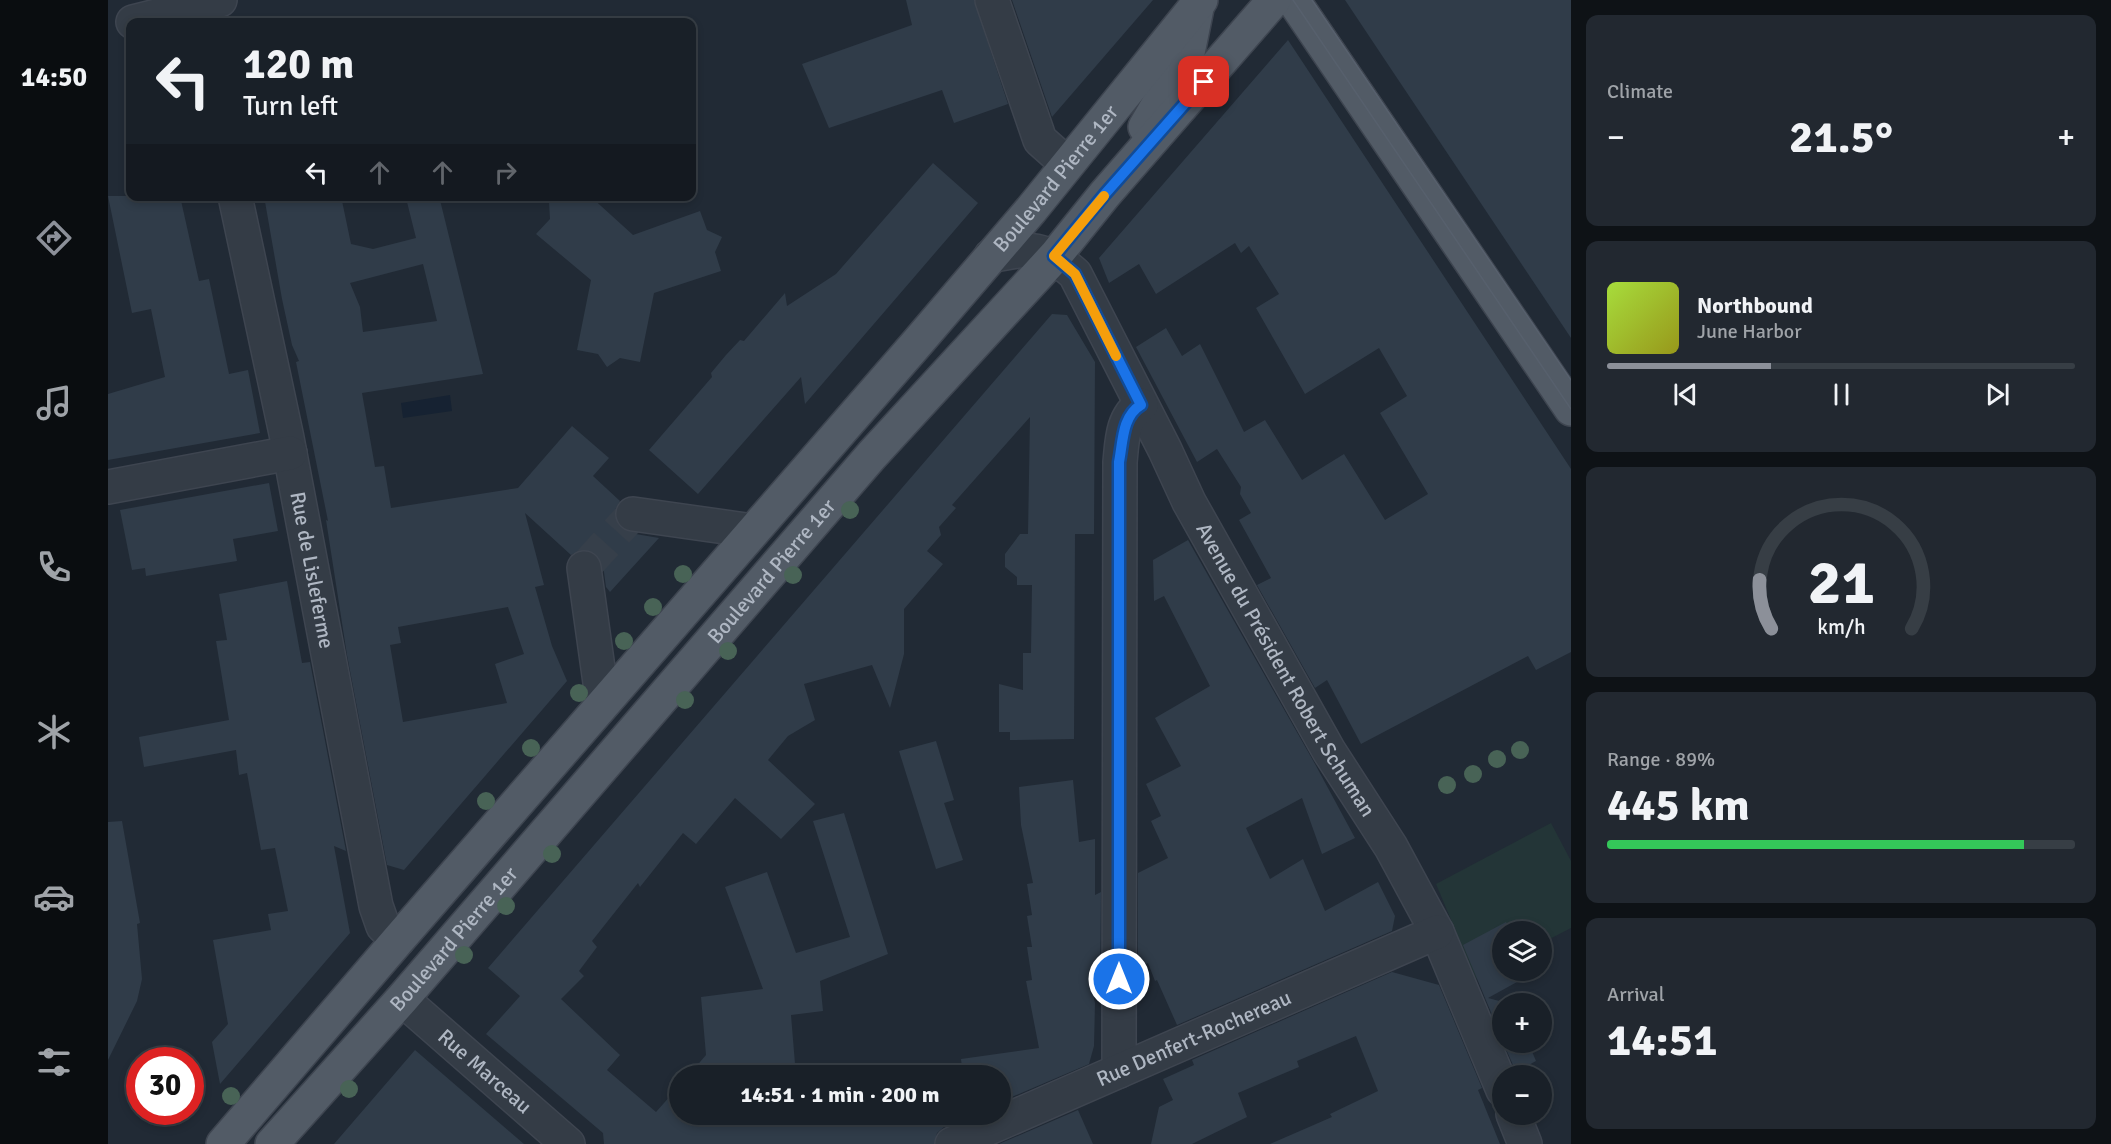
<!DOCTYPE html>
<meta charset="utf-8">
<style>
body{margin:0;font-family:Signika,sans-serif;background:#222830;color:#f1f3f6;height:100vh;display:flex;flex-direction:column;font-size:22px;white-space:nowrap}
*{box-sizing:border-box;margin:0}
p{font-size:20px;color:#9fa3a8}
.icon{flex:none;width:33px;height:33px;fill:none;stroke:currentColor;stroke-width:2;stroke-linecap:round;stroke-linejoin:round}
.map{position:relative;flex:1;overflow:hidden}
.sheet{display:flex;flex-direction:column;gap:15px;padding:15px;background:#0e1216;width:540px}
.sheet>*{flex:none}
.guide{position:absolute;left:18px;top:18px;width:570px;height:183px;border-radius:12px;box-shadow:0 3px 9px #0003,0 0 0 2px #373e45;background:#192028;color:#f1f3f6;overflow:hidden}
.buttons{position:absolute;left:1384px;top:921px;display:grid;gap:12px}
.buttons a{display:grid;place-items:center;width:60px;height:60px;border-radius:50%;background:#192028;box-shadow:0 3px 9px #0003,0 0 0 2px #373e45;font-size:30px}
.speed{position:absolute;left:18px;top:1047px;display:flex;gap:12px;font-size:30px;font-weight:700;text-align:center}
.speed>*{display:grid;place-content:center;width:78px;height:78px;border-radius:50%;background:#192028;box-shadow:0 3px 9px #0003,0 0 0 2px #373e45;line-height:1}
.speed .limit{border:9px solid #d22;background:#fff;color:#111}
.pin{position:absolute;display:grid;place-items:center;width:51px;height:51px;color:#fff;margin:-26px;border-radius:12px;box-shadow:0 3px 9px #0006}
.me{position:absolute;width:66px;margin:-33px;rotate:0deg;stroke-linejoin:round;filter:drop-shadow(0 0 4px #0008)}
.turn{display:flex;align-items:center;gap:21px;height:126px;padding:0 18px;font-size:27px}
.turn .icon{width:78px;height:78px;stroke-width:2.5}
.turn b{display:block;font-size:42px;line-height:51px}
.lanes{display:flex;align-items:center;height:57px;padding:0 18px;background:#0003;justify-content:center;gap:30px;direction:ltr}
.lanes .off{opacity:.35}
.big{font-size:45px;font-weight:800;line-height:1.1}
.sheet .tile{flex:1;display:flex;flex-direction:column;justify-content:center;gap:9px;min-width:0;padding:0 21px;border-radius:12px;background:#222830}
.sheet .dial{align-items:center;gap:0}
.dial svg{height:156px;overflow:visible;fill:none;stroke:#373e45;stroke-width:7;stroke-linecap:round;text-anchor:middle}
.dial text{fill:#f1f3f6;stroke:none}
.song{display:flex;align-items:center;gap:18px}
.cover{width:72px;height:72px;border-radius:9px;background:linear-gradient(135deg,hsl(80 70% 55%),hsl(60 70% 35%))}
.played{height:6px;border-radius:3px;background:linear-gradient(90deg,#8c9099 35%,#373e45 35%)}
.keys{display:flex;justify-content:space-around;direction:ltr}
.heat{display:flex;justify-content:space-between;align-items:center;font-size:33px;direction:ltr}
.charge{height:9px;border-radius:4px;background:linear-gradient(90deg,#34c759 89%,#373e45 0)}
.trip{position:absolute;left:561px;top:1065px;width:342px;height:60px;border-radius:30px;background:#192028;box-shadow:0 3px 9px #0003,0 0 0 2px #373e45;font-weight:800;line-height:60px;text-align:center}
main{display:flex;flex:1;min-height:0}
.dock{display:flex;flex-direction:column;width:108px;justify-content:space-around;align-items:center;background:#0a0d10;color:#9fa3a8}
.dock .icon{width:42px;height:42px}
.dock .on{color:#8c9099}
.dock b{font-size:27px;color:#f1f3f6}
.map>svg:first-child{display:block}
</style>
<main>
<nav class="dock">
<b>14:50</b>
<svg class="icon on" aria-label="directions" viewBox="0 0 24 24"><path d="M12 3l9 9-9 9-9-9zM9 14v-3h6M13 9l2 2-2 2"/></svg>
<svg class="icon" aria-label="music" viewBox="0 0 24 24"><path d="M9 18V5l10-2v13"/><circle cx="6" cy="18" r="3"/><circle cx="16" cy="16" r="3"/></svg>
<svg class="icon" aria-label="phone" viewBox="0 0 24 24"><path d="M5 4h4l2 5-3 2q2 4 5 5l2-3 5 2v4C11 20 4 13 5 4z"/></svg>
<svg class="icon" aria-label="climate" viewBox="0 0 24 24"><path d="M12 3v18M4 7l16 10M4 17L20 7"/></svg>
<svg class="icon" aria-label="car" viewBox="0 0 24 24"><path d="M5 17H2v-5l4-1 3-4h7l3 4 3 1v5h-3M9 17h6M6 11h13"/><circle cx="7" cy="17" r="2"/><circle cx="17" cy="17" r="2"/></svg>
<svg class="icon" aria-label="filters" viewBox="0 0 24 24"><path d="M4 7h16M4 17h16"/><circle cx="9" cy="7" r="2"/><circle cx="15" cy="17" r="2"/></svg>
</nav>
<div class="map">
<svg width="1463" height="1144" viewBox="0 0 1463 1144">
<rect width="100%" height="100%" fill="#212a35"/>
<!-- green -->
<polygon fill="#233537" points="1443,823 1463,861 1463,928 1434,943 1434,932 1395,932 1395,964 1368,979 1328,884"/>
<!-- water -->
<polygon fill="#162232" points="342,395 344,411 295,418 293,403"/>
<!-- building -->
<g fill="#303c49" fill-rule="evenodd">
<polygon points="798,0 866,0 900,104 846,123 834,90 721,128 694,64 804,25"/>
<polygon points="904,0 1045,0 944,117"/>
<polygon points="1237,0 1463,0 1463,338 1283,69"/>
<polygon points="1180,40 1463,469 1463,652 1428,670 1420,656 1253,744 1219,680 1207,688 1149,585 1163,578 1131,520 1143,513 1132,494 1133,487 1109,449 1089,462 1028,347 1058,328 1074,356 1092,344 1136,432 1157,420 1194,480 1236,454 1277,520 1320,494 1272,413 1299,396 1271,348 1197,394 1148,308 1171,294 1141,246 1133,253 1127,243 1048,294 1031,264 1001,283 991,258"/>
<polygon points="825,163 870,203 697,404 693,377 590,494 541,450 604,377 603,373 618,355 632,340 636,341 677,293 679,306 728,274"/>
<polygon points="0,196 72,196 91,281 101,279 121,374 140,370 152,433 0,460 0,394 57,377 43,309 24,313"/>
<path d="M156,196H233L243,244L265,249L308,238L299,202L320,196H331L375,374L254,393L267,467L276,466L283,508L410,488L464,426L501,458L485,476L512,501L506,512L507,520L513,528L522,533L551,538L502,592L498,587L495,565L490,556L484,551L474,549L463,555L417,513L436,585L427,587L444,646L459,681L296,870L279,865L239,655L218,520L220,521L188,362L191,361L184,345L174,299ZM315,264L329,321L255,332L252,307L242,283ZM400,607L416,654L387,664L399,703L295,722L282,645L293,643L290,627Z"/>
<polygon points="463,196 482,196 525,235 592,211 599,230 614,237 607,252 613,271 546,293 532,362 512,358 499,367 490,354 469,350 483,280 428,234 442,219 441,202 458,201"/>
<polygon points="944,314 959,315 987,362 986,534 967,534 966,739 902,740 902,732 891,732 891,684 915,690 915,653 923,653 924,585 909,585 909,577 897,567 897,554 912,534 920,534 922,417 844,505 848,508 831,527 833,535 819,551 835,564 796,609 796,654 782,708 764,665 696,684 707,720 680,736 660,760 707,804 673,839 627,798 588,844 575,833 532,887 530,883 484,941 489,947 471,971 476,976 453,999 512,1055 499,1070 548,1112 572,1085 572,1114 865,1114 836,1127 829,1133 826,1144 496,1144 495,1133 378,1034 412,996 380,968"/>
<polygon points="161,483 170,531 125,539 129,561 38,576 37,568 24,570 12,510"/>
<polygon points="1080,540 1207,764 1247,838 1214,854 1194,798 1138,828 1162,879 1195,859 1217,911 1270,882 1287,916 1284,931 1069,1025 1049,980 1047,981 1040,963 1030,968 1030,873 1060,858 1043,821 1053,816 1038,784 1073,766 1047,718 1102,686 1056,596 1046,601 1045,560"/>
<polygon points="179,581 194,663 202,662 238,851 226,846 242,933 112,1084 104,1042 120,1024 105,940 163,930 160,914 180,911 167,848 153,850 139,773 131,775 128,750 36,767 31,737 121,720 108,641 119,640 111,594"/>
<polygon points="828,741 846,800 836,803 855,860 828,869 791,751"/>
<polygon points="965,780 971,842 987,839 987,895 993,892 992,990 985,994 987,1003 986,1046 981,1064 892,1102 892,1076 822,1076 821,1071 854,1068 853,1059 931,1048 918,981 924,980 919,947 924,947 919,916 924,915 919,884 925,883 913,825 911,787"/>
<polygon points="736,813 780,954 712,981 715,1011 683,1015 688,1076 580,1076 598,1055 593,997 655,989 617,887 659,872 688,953 742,937 705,821"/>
<polygon points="14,821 32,923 29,924 34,979 29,1001 0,1060 0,822"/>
<polygon points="1398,922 1404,932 1395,932 1395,970 1427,972 1380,998 1395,1002 1395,1041 1355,945"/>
<polygon points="1284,972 1331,985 1374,1088 1370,1090 1392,1144 1162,1144 1224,1117 1222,1114 1270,1091 1248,1036 1189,1061 1191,1067 1130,1093 1139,1117 1084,1144 1043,1144 1051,1107 1065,1100 1055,1079 1086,1065 1084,1060"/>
<polygon points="1395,1042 1420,1042 1428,1061 1408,1072"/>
<polygon points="307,1050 373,1107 416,1144 226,1144"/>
<polygon points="970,1110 985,1144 891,1144"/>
</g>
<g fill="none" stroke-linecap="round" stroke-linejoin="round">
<!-- minor-tunnel -->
<polyline stroke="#363f4a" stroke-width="33" stroke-dasharray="33 16" stroke-linecap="butt" points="476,568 525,514"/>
<!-- minor casing -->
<g stroke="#3e4550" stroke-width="36">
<g id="minor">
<polyline points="884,0 932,140 959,164"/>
<polyline points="25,22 112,0"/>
<path id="s1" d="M127,196L179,438L268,906L275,926L290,940"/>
<path id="s2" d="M883,256C924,247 935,246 967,274L1057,450L1081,502L1221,751L1283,847L1329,932L1395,1090"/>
<polyline points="0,487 182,453"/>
<polyline points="525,514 645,531"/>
<polyline points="476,568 495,704"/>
<path id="s3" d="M294,999L460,1144"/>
<path d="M1011,1071L1012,462C1014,442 1014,417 1033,405"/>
<polyline points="1405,1114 1417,1144"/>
<path id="s4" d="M844,1144L1329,932"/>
</g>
</g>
<!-- major casing -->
<g stroke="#3e4550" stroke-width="36">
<g id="major">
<polyline points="1185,0 1463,409"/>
<polyline points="1037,127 1080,53 1089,8"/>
<path id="s5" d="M115,1144L290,940L810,342L923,210L1093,0"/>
<path id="s6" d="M164,1144L294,999L764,455L947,256L997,194L1166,0"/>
</g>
</g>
<!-- minor -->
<use href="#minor" stroke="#343c46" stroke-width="33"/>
<!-- major -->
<use href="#major" stroke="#525b66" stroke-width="33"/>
<!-- tram -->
<g stroke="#57606d" stroke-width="1.5">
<polyline points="1185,0 1463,409"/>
<polyline points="1204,0 1463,380"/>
</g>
</g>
<!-- trees -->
<g fill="#486356">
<circle cx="742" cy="510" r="9"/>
<circle cx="575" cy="574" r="9"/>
<circle cx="685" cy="575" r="9"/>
<circle cx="545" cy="607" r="9"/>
<circle cx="516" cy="641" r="9"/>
<circle cx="620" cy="651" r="9"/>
<circle cx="471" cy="693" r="9"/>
<circle cx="577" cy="700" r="9"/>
<circle cx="423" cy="748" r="9"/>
<circle cx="1412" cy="750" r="9"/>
<circle cx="1389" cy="759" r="9"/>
<circle cx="1365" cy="774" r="9"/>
<circle cx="1339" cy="785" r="9"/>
<circle cx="378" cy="801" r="9"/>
<circle cx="444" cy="854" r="9"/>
<circle cx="398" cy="906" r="9"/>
<circle cx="356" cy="955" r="9"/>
<circle cx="241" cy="1089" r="9"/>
<circle cx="123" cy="1096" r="9"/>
</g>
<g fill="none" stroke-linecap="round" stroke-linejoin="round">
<!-- route casing -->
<g stroke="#114b97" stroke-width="15">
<path id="route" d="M1011,979V462C1015,442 1014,416 1033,405L967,274L946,256L997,194L1096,82"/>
</g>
<!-- route -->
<use href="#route" stroke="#1a73e8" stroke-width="10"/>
<!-- slow -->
<polyline stroke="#f59e0b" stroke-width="10" points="996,196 946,256 967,274 1008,356"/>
</g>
<g text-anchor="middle" stroke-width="6" stroke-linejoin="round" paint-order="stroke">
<!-- street labels -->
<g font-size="21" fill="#afb7c3" stroke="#1a212b">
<text dy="7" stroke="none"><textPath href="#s5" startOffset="1275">Boulevard Pierre 1er</textPath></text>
<text dy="7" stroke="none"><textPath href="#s1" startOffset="382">Rue de Lisleferme</textPath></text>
<text dy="7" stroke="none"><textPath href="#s6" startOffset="760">Boulevard Pierre 1er</textPath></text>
<text dy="7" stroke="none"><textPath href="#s2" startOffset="540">Avenue du Président Robert Schuman</textPath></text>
<text dy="7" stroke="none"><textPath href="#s6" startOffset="274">Boulevard Pierre 1er</textPath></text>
<text dy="7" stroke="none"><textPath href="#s4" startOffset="264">Rue Denfert-Rochereau</textPath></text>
<text dy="7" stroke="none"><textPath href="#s3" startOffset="110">Rue Marceau</textPath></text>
</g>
</g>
</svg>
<div class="buttons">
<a><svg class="icon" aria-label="layers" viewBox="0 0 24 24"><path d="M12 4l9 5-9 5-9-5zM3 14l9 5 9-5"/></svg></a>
<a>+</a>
<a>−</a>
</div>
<div class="speed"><div class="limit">30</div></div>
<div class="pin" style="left:1096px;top:82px;background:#d93025"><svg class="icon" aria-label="arrive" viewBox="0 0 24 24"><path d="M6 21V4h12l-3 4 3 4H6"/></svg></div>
<svg class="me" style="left:1011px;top:979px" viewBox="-20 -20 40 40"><circle r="17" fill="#1a73e8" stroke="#fff" stroke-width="3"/><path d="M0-11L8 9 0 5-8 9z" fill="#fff"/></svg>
<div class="trip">14:51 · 1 min · 200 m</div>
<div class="guide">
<div class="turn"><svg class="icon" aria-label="left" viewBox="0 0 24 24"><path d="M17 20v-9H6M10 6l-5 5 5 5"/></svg><div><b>120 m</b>Turn left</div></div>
<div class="lanes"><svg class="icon" aria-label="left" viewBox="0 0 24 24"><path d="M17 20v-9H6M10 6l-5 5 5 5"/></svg><svg class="icon off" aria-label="ahead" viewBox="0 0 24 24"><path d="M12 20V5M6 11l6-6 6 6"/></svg><svg class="icon off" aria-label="ahead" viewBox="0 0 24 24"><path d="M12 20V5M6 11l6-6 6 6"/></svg><svg class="icon off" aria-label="right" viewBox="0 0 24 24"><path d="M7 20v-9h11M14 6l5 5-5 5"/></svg></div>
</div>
</div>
<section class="sheet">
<div class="tile"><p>Climate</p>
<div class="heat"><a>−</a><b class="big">21.5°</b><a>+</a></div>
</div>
<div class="tile">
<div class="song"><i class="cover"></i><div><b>Northbound</b><p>June Harbor</p></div></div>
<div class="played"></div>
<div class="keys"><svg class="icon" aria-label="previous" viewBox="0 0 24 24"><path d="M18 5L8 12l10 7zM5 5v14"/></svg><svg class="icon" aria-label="pause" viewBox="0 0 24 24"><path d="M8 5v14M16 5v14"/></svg><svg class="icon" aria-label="next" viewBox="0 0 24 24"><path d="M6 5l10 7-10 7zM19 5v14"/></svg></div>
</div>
<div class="tile dial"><svg viewBox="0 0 100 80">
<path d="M14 69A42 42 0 1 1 86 69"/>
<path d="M14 69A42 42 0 0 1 8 44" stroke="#8c9099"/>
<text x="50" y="56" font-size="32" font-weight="700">21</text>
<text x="50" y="72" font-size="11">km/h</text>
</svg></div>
<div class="tile"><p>Range · 89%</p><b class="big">445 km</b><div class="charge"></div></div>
<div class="tile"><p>Arrival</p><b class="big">14:51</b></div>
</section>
</main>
